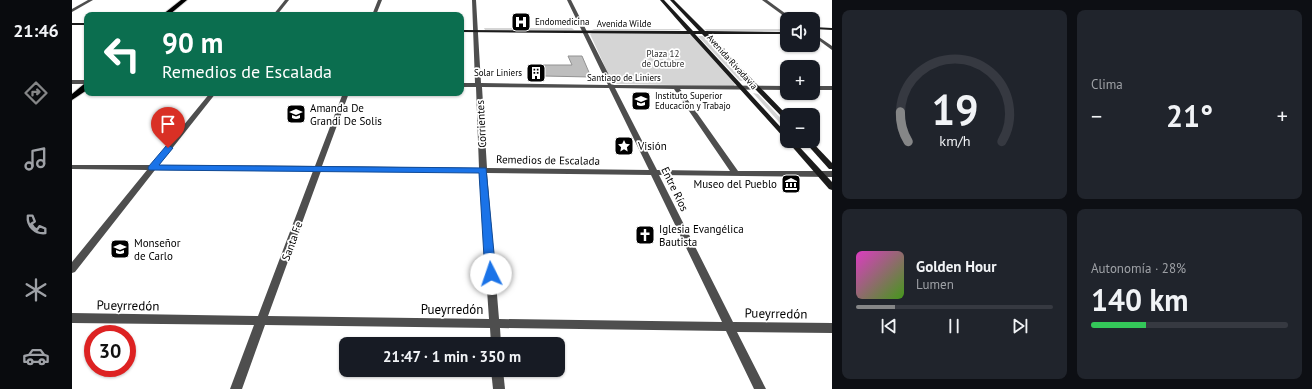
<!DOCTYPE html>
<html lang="es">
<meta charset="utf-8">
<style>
body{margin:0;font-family:"PT Sans",sans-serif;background:#20242c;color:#f1f3f6;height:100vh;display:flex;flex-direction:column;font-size:15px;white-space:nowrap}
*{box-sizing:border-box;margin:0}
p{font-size:13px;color:#9ea1a6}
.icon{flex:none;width:22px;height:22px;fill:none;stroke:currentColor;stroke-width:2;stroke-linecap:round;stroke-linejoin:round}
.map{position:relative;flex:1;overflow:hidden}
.panel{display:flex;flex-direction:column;gap:10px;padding:10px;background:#0d0f14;width:480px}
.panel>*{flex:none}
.banner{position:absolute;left:12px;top:12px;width:380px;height:84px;border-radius:8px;box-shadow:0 1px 3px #0004;background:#0b6e4f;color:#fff;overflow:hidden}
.tools{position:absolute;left:708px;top:12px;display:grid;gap:8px}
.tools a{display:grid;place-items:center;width:40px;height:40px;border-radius:8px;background:#171b24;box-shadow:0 1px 3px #0004;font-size:20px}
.speed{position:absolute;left:12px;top:325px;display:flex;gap:8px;font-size:20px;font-weight:700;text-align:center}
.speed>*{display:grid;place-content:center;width:52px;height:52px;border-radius:50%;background:#171b24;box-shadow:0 1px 3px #0004;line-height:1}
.speed .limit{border:6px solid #d22;background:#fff;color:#111}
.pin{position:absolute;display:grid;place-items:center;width:34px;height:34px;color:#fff;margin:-41px -17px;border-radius:50% 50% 50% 0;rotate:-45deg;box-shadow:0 0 4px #0007}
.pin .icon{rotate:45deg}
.me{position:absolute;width:44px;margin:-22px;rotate:356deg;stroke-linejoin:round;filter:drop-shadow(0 0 3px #0008)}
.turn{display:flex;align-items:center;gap:14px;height:84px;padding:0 12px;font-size:18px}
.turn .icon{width:52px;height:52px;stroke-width:2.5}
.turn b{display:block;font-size:28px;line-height:34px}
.big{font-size:30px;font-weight:800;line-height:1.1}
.panel .tile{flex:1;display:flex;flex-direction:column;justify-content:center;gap:6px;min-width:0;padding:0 14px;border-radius:8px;background:#20242c}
.panel .dial{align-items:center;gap:0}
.dial svg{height:104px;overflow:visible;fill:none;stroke:#363941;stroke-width:7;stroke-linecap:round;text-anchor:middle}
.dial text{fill:#f1f3f6;stroke:none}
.song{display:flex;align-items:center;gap:12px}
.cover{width:48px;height:48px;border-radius:6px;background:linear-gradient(135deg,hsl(310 70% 55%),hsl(100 70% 35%))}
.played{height:4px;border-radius:2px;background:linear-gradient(90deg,#858687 20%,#363941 20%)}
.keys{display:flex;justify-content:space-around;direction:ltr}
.heat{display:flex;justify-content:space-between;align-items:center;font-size:22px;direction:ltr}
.charge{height:6px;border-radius:3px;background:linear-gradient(90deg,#34c759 28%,#363941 0)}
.panel .tiles{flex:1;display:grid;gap:10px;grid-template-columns:repeat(2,1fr)}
.trip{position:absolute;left:267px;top:337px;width:226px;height:40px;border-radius:8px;background:#171b24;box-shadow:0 1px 3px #0004;font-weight:800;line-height:40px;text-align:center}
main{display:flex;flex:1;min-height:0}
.tab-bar{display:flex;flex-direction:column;width:72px;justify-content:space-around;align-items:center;background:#090b0e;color:#9ea1a6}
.tab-bar .icon{width:28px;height:28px}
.tab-bar .active{color:#858687}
.tab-bar b{font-size:18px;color:#f1f3f6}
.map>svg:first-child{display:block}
</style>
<main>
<nav class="tab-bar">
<b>21:46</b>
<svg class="icon active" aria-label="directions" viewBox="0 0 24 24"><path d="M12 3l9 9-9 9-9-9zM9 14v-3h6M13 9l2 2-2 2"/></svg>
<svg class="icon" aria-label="music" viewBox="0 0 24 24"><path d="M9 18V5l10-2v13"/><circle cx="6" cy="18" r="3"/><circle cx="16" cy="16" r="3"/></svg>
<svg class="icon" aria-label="phone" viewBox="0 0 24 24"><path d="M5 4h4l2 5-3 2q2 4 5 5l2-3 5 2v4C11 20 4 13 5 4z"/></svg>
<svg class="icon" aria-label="climate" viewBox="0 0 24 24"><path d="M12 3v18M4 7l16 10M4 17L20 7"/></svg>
<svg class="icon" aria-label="car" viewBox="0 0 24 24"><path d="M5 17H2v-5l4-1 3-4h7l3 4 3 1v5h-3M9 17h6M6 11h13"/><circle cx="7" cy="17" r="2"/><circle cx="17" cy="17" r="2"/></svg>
</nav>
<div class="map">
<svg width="760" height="389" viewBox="0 0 760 389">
<rect width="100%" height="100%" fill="#fff"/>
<!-- green -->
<g fill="#d5d5d5">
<polygon points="412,28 500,28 502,30 413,30"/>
<polygon points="520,29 607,29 609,30 522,30"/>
<polygon points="632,29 715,29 715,31 635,31"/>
<polygon points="520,33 615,33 619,35 663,84 662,86 545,84 540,82 518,34"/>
<polygon points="626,36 631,36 673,81 668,81"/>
<polygon points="681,93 686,94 715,125 715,131"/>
</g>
<!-- building -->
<g fill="#bebebe" stroke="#929292">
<polygon points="496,56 510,56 519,77 471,76 468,65 500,65"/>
<polygon points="457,69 469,69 471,77 459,77"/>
</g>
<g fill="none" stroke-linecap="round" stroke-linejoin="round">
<!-- primary casing -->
<g stroke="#dbdbdb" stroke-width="2">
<g id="primary">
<polygon points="109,0 115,0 97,15 90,15"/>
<polygon points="12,84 15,84 15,90 0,100 0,94"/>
</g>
</g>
<!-- minor -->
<g fill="#4e4e4e" fill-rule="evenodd">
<polygon points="16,0 21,0 0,12 0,9"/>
<polygon points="213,0 217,0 205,15 201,15"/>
<polygon points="306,0 310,0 304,15 300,15"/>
<path d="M400,0H404L409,83L536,85L495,0H499L542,85L715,86V90L608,89L666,171H760V177L587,175L661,322L760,323V333L665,332L694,389H682L654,331L428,328L429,344H419L418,328L193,325L170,389H158L182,325L0,323V313L186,316L241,171L83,170L3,272L0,273V262L75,170L0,169V165H79L138,93H144L87,165L243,166L271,93H277L250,166L407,168L404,87H389V83H403ZM410,87L537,88L577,170L415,168ZM543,88L602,89L658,171L585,170ZM249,171L407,172L417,319L196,316ZM415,173L579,175L650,322L427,319Z"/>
<polygon points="690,0 695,0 721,19 716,19"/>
<polygon points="741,33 760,46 760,50 741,36"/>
<rect x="0" y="80" width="15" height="4"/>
<rect x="741" y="86" width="19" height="4"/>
<polygon points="419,370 431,370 433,389 421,389"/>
</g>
<!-- secondary -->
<g fill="#1b1b1b" fill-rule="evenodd">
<polygon points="588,0 592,0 621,31 627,31 598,0 602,0 633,31 715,32 715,34 636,34 715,115 715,121 713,120 630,34 623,34 715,134 715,140 713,139 618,34 389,32 389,30 615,31"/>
<rect x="0" y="23" width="15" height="2"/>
<polygon points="741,27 760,28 760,30 741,29"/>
<polygon points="715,140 722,141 760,182 760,190 757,189 716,142"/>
<polygon points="732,141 739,141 760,163 760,169 757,169"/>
</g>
<!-- primary -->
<use href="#primary" fill="#000" fill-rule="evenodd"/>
</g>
<!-- route -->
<polygon fill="#1a73e8" stroke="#114b97" points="96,145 101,148 87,165 414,168 424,274 423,278 419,279 415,278 413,274 407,173 77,170 76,168 77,166 94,146"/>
<!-- icons -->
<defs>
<g id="hospital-square" transform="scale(1)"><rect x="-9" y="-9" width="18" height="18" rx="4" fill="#000" stroke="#fff"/><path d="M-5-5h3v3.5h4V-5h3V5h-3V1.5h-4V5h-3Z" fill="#fff"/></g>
<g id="building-square" transform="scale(1)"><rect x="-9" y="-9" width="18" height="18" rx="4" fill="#000" stroke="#fff"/><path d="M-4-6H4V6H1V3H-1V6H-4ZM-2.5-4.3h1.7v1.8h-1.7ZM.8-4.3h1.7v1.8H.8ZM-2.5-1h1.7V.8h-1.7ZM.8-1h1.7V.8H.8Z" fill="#fff"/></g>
<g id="university-square" transform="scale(1)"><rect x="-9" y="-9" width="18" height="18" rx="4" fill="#000" stroke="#fff"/><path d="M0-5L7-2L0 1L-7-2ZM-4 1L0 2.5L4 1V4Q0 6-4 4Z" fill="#fff"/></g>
<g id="school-square" transform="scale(1)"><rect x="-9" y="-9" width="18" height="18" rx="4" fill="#000" stroke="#fff"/><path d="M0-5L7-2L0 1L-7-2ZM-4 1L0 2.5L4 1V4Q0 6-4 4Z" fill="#fff"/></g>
<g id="sight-square" transform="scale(1)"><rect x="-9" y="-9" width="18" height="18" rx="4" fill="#000" stroke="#fff"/><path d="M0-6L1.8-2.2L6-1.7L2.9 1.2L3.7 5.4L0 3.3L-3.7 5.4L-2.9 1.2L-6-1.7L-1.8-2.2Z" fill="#fff"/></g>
<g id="museum-square" transform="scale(1)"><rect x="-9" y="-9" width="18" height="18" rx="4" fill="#000" stroke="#fff"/><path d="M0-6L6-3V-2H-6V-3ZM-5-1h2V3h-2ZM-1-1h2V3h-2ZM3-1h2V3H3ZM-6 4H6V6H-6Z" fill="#fff"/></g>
<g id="church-square" transform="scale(1)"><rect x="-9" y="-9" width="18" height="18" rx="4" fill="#000" stroke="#fff"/><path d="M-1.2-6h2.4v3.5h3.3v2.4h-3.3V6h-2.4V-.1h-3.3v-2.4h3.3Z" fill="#fff"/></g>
</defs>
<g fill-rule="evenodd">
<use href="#hospital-square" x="449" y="22"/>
<use href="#building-square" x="464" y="73"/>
<use href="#university-square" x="569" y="101"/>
<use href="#school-square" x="224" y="114"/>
<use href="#sight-square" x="552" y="146"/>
<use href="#museum-square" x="719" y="184"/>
<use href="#church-square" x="573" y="235"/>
<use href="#school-square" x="48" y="249"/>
</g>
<g text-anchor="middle" stroke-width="3.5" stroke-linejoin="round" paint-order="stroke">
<!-- far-poi labels -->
<g font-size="9" fill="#000" stroke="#fff" text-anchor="start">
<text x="463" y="25">Endomedicina</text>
<text x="450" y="76" text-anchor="end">Solar Liniers</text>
<text x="583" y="99">Instituto Superior<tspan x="583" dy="10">Educacion y Trabajo</tspan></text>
</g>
<!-- far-street labels -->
<g font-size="9" fill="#000" stroke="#fff">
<text x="552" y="27">Avenida Wilde</text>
<text transform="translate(660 62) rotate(48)" y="3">Avenida Rivadavia</text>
<text x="552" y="81">Santiago de Liniers</text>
</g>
<!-- far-park labels -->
<g font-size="9" fill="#2c2c2c" stroke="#fff">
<text x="591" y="57">Plaza 12<tspan x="591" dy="10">de Octubre</tspan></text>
</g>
<!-- poi labels -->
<g font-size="11" fill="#000" stroke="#fff" text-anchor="start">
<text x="238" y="112">Amanda De<tspan x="238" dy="13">Grandi De Solis</tspan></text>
<text x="566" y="150">Visión</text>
<text x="705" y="188" text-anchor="end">Museo del Pueblo</text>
<text x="587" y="233">Iglesia Evangélica<tspan x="587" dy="13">Bautista</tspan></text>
<text x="62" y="247">Monseñor<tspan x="62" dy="13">de Carlo</tspan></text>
</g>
<!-- street labels -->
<g font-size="11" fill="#000" stroke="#fff">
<text transform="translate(409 124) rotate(-93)" y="4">Corrientes</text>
<text transform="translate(476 160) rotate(1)" y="4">Remedios de Escalada</text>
<text transform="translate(603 189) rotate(64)" y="4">Entre Ríos</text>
<text transform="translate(220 241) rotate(-70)" y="4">Santa Fe</text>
</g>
<!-- near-street labels -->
<g font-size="13" fill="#000" stroke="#fff">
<text transform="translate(56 305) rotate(1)" y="5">Pueyrredón</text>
<text x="380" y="314">Pueyrredón</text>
<text transform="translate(704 313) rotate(1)" y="5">Pueyrredón</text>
</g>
</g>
</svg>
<div class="tools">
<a><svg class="icon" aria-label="sound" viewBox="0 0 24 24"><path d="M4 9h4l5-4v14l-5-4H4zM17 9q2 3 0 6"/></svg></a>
<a>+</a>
<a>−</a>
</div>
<div class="speed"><div class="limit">30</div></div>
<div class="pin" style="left:96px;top:148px;background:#d93025"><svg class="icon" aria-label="arrive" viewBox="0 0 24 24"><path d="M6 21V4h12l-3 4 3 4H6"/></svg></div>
<svg class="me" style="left:419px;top:274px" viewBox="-20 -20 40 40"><circle r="19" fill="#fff"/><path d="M0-13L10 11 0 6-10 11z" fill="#1a73e8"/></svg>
<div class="trip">21:47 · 1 min · 350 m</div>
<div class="banner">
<div class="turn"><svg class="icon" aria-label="left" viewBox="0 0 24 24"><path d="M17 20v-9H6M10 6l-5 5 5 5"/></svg><div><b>90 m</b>Remedios de Escalada</div></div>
</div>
</div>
<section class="panel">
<div class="tiles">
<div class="tile dial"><svg viewBox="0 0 100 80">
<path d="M14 69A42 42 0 1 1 86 69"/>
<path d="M14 69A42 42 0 0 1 8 46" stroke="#858687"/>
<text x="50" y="56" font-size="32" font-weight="700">19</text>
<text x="50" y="72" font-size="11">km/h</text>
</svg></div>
<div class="tile"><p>Clima</p>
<div class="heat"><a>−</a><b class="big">21°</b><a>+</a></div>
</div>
<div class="tile">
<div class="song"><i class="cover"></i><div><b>Golden Hour</b><p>Lumen</p></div></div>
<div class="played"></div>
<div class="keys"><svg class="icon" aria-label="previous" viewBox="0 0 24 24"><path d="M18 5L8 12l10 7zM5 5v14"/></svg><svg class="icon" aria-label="pause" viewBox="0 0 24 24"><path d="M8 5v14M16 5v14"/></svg><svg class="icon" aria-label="next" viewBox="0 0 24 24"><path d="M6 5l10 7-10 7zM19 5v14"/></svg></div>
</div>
<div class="tile"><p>Autonomía · 28%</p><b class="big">140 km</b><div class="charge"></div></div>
</div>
</section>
</main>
